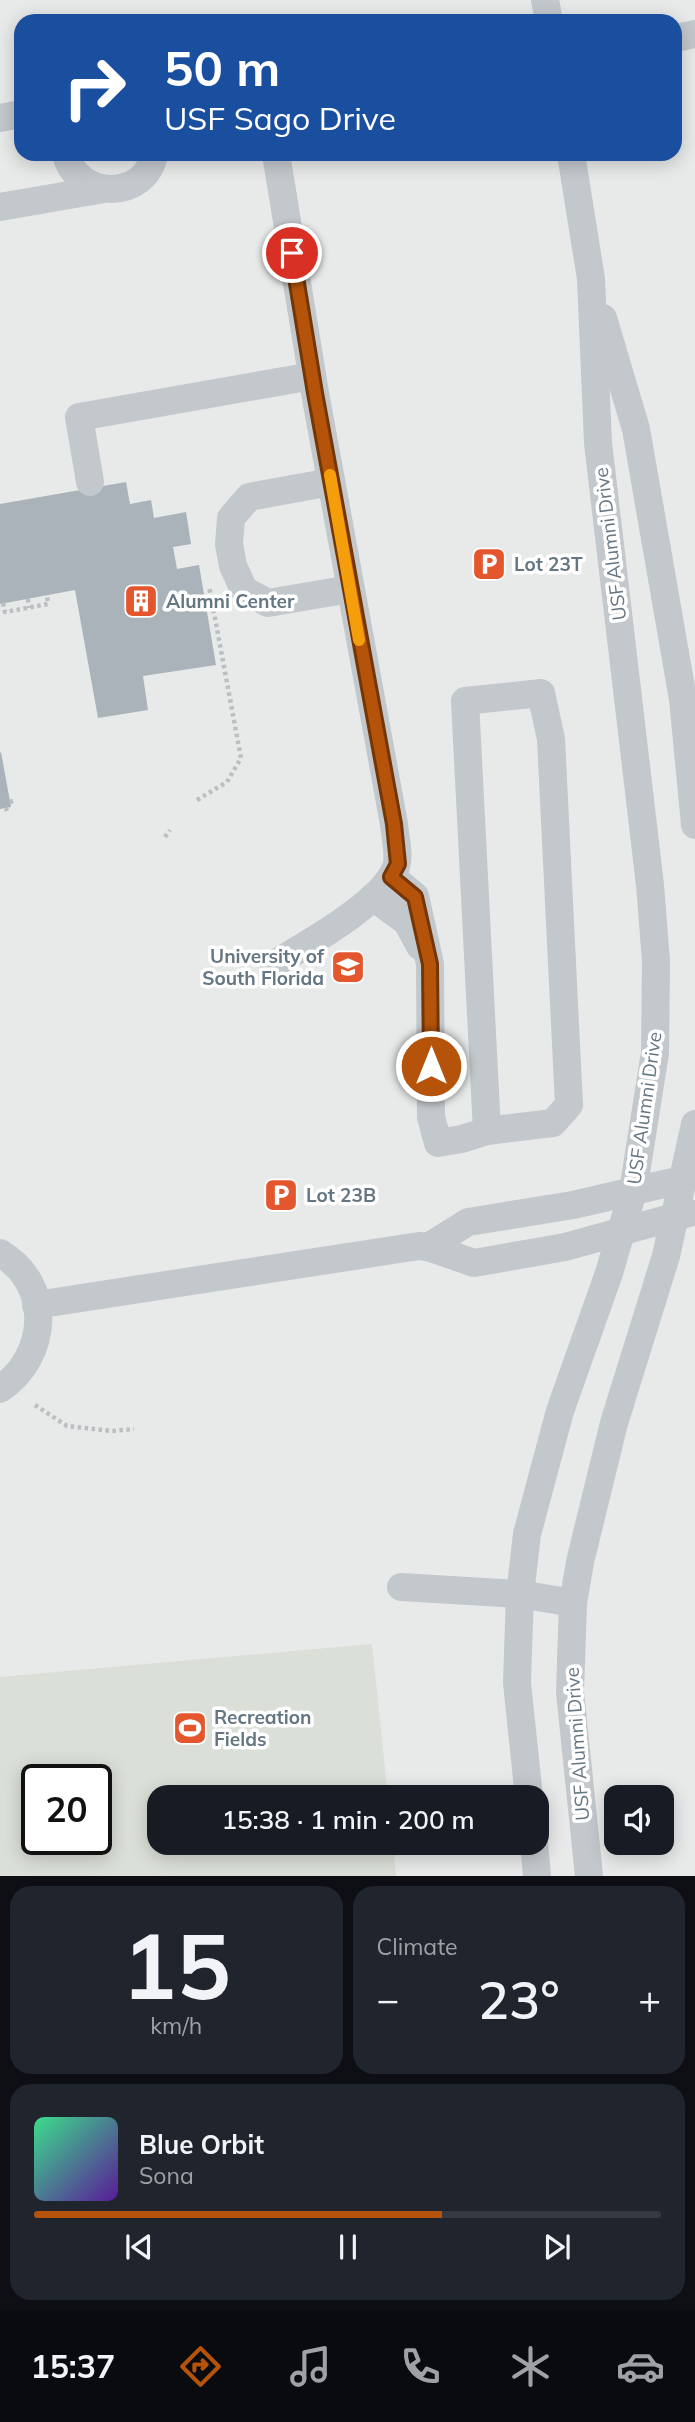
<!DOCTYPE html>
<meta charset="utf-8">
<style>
body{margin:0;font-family:Mulish,sans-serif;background:#20242c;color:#f1f3f6;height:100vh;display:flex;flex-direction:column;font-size:26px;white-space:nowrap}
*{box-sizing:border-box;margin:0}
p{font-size:23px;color:#9ea1a6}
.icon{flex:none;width:38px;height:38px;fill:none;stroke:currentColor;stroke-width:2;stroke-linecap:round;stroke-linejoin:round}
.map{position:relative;height:1876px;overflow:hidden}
.sheet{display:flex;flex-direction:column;gap:10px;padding:10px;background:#0d0f14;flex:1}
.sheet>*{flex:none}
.hud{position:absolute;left:14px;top:14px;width:668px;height:147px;border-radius:21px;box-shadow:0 4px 18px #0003;background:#1a4fa0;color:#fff;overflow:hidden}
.buttons{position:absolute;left:604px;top:1785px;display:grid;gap:14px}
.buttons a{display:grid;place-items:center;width:70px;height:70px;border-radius:14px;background:#171b24;box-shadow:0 4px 18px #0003;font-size:35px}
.speed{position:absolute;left:21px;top:1764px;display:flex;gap:14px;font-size:35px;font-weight:700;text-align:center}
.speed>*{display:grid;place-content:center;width:91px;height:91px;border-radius:50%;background:#171b24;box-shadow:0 4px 18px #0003;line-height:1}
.speed .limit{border:4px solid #111;border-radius:10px;background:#fff;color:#111}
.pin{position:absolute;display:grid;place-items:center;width:60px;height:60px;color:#fff;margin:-30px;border:4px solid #fff;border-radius:50%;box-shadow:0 2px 7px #0007}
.me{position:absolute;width:77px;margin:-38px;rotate:0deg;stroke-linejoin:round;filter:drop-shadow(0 0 5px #0008)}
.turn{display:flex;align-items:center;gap:24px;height:147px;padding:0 35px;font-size:32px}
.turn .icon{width:91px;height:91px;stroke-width:2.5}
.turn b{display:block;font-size:49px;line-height:60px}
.big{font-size:52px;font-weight:600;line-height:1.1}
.sheet .tile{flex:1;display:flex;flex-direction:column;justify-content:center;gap:10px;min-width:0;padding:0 24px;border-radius:21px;background:#20242c}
.sheet .dial{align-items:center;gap:0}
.dial b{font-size:91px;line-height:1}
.song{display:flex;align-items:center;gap:21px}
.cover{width:84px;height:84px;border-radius:10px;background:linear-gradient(135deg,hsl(150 70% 55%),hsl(270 70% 35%))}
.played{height:7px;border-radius:4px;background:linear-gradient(90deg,#b45309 65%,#363941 65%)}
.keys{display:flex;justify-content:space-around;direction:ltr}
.heat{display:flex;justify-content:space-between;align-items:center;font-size:38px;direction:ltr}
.sheet .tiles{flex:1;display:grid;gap:10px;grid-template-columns:1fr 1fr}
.tile:last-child{grid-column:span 2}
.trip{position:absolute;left:147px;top:1785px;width:402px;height:70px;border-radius:21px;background:#171b24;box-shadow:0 4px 18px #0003;font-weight:600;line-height:70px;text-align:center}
.tab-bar{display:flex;height:112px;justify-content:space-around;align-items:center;background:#090b0e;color:#9ea1a6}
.tab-bar .icon{width:49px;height:49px}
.tab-bar .current{color:#b45309}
.tab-bar b{font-size:32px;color:#f1f3f6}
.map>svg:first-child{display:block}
</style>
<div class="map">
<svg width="695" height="1876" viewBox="0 0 695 1876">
<rect width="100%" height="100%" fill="#fafaf8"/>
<!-- built -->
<path fill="#e8e9e9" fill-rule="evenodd" d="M0,0H695V1876H0ZM21,21H676V154H21ZM37,1780H96V1839H37ZM159,1797H537V1843H159ZM616,1797H662V1843H616Z"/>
<!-- green -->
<path fill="#dadfd7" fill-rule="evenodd" d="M372,1644L388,1797H159V1843H393L396,1876H0V1677ZM37,1780H96V1839H37Z"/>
<!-- building -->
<g fill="#aab3b9">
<polygon points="126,482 130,504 151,500 154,518 186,512 191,544 173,547 177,569 199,565 216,665 143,676 148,710 98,718 75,590 0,604 0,504"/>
<polygon points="1,752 11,807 0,809 0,753"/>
</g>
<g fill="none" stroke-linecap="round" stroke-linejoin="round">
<!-- path -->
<g stroke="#bbbfc2" stroke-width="4.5" stroke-dasharray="3.5 3.5" stroke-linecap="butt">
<polyline points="28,599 29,608"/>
<polyline points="3,603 5,612 48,604 47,595"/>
<polyline points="197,800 227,782 241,758 209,586"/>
<polyline points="10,802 13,801"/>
<polyline points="6,808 7,811"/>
<polyline points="165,837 170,830"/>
<polyline points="35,1405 67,1426 112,1431 134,1429"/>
</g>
<!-- minor -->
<g stroke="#c3c8cc" stroke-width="28">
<polyline points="545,0 549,21"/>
<polyline points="676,38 695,34"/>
<polyline points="0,118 21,114"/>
<path d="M66,154C77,200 146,201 154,154"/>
<polyline points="0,207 104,189"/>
<polyline points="603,318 636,429 683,699 695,825"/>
<polyline points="90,482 79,417 312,376"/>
<polyline points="331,482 249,497 231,518 229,544 233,566 244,590 268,603 350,589"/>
<polyline points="392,877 415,896 430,964 431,1117 438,1143 462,1139 487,1131 553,1123 569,1105 551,739 541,693 465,701 487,1131"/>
<polyline points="373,897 407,922 420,946"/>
<path d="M274,964C306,945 384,902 396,867C400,855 395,837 394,824L315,393L276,154"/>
<polyline points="428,1247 468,1222 573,1205 695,1177"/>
<path d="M0,1253C53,1284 49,1356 0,1389"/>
<polyline points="36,1305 419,1246 428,1247 474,1263 565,1247 689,1213"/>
<polyline points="401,1587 520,1594 573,1603"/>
<polyline points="529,1797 517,1683 520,1594 527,1534 560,1411 609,1273 633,1191 655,1053 656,961 650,885 598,443 591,279 571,154"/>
<polyline points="534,1843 537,1876"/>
<polyline points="589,1876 570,1692 573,1603 580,1562 614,1423 666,1256 695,1124"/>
</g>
</g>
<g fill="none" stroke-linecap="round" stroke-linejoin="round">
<!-- route casing -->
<g stroke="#753606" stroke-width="18">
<polyline id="route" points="292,253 315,393 394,824 398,864 391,877 415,897 430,964 431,1066"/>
</g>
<!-- route -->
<use href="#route" stroke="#b45309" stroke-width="12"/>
<!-- slow -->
<polyline stroke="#f59e0b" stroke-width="12" points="330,475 359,640"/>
</g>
<!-- icons -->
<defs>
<g id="parking-square" transform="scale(1.75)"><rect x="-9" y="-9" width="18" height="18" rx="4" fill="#e4572e" stroke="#fff"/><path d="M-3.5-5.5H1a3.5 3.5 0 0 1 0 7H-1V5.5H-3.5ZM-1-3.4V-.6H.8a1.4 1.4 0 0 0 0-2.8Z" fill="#fff"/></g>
<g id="building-square" transform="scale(1.75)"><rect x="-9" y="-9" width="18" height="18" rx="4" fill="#e4572e" stroke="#fff"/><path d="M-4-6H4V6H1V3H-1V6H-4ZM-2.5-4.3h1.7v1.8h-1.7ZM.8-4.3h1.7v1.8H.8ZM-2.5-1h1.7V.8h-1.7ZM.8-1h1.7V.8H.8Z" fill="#fff"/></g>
<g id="university-square" transform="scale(1.75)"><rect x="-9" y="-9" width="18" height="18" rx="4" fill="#e4572e" stroke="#fff"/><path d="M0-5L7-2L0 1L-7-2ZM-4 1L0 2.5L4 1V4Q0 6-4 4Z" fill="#fff"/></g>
<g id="stadium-square" transform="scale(1.75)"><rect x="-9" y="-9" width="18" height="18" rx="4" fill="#e4572e" stroke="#fff"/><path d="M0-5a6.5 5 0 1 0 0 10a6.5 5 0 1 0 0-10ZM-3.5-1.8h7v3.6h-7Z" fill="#fff"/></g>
</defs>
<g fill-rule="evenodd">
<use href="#parking-square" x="489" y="564"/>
<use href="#building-square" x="141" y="601"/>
<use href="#university-square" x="348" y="967"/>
<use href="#parking-square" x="281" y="1195"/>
<use href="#stadium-square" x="190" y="1728"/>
</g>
<g text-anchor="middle" stroke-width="7" stroke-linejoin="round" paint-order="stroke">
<!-- street labels -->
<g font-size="19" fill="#657683" stroke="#fff">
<text transform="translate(610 544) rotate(-97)" y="7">USF Alumni Drive</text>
<text transform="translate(644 1108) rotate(-82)" y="7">USF Alumni Drive</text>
<text transform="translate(577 1744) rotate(-94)" y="7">USF Alumni Drive</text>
</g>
<!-- poi labels -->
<g font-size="19" font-weight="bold" fill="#657683" stroke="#fff" text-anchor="start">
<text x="514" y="571">Lot 23T</text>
<text x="166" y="608">Alumni Center</text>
<text x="324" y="963" text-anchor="end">University of<tspan x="324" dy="22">South Florida</tspan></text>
<text x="306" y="1202">Lot 23B</text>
<text x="214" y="1724">Recreation<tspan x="214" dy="22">Fields</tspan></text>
</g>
</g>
</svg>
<div class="buttons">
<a><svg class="icon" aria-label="sound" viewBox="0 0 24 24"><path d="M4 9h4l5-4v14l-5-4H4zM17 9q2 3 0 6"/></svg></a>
</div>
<div class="speed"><div class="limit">20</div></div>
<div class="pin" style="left:292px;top:253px;background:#d93025"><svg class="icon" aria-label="arrive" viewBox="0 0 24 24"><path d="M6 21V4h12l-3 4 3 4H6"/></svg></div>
<svg class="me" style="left:431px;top:1066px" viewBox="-20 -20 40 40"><circle r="17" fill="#b45309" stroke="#fff" stroke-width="3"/><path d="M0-11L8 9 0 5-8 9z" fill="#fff"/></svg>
<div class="trip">15:38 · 1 min · 200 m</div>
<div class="hud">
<div class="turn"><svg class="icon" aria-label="right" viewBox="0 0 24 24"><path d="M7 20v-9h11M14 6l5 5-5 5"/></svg><div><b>50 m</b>USF Sago Drive</div></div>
</div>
</div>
<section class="sheet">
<div class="tiles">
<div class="tile dial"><b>15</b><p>km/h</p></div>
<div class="tile"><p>Climate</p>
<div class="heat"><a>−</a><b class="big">23°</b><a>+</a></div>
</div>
<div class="tile">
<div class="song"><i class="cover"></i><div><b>Blue Orbit</b><p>Sona</p></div></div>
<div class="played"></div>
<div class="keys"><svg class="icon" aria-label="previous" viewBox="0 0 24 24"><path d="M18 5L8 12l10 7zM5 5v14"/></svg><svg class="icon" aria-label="pause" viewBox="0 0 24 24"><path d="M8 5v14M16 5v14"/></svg><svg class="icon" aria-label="next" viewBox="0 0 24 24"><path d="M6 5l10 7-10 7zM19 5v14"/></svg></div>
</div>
</div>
</section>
<nav class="tab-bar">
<b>15:37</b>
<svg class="icon current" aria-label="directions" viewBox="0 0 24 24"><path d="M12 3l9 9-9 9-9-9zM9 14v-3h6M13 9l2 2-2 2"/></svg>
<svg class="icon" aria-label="music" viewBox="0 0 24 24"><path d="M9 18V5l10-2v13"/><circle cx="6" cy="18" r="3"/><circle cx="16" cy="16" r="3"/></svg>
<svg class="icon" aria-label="phone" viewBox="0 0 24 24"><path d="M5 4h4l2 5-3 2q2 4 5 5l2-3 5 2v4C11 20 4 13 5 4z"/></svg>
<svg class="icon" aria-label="climate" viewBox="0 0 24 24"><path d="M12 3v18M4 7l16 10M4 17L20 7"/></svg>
<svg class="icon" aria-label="car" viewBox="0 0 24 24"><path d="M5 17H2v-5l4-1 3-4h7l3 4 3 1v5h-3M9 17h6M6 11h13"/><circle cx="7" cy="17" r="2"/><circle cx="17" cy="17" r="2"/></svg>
</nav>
